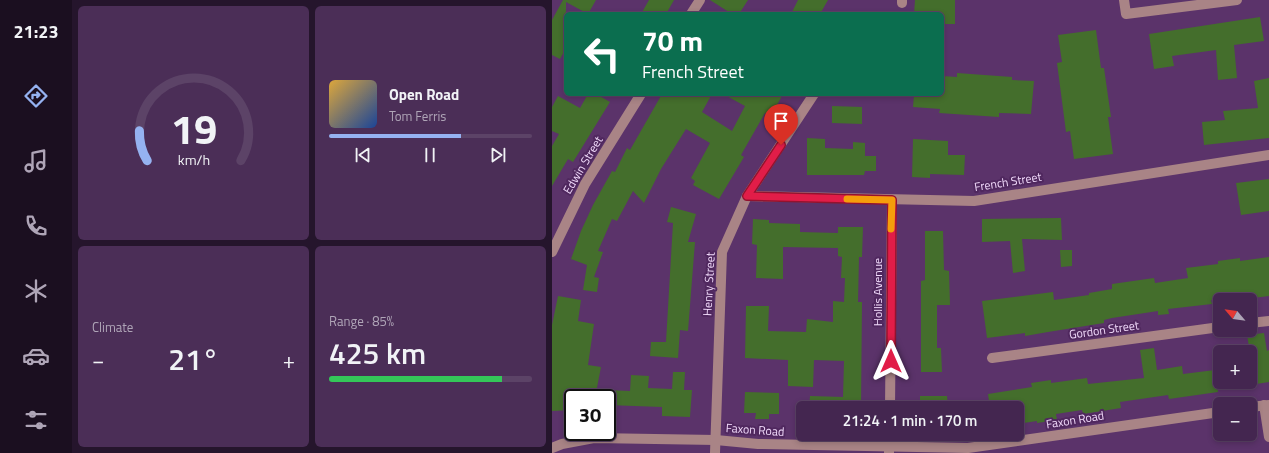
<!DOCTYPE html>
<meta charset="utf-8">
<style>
body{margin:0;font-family:"Titillium Web",sans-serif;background:#4b2e57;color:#f1f3f6;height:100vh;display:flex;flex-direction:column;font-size:15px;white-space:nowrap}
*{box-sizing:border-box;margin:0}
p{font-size:13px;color:#afa5b7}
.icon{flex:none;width:22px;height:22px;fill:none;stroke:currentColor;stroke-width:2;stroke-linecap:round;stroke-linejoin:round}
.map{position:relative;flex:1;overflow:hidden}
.drawer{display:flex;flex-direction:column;gap:6px;padding:6px;background:#25152c;width:480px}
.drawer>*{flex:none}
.banner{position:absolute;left:12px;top:12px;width:380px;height:84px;border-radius:6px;box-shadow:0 2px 6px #0003,0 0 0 1px #5c4367;background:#0b6e4f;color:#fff;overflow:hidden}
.needle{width:26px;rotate:299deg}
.tools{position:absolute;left:661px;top:293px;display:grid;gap:8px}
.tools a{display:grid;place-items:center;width:44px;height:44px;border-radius:6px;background:#442650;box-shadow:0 2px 6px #0003,0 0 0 1px #5c4367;font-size:20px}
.speed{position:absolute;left:12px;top:389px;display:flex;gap:8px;font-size:20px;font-weight:700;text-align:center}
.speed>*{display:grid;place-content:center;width:52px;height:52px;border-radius:50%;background:#442650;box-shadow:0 2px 6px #0003,0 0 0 1px #5c4367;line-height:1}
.speed .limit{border:2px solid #111;border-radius:6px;background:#fff;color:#111}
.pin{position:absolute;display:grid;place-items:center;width:34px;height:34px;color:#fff;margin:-41px -17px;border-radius:50% 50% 50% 0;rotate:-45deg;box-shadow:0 0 4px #0007}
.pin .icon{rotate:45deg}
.me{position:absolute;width:44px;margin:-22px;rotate:0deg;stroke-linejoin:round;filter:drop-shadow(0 0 3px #0008)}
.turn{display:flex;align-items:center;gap:14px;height:84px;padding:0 12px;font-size:18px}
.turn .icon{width:52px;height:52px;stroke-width:2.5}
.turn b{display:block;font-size:28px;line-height:34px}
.big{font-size:30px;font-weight:600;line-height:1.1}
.drawer .card{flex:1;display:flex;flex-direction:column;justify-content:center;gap:6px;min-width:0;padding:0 14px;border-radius:6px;background:#4b2e57}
.drawer .dial{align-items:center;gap:0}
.dial svg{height:104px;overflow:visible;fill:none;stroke:#5c4367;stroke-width:7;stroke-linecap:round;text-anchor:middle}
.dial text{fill:#f1f3f6;stroke:none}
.song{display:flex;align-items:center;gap:12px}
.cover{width:48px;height:48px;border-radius:6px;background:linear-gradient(135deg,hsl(40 70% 55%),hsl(220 70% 35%))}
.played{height:4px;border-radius:2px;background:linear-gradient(90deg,#95b2f1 65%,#5c4367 65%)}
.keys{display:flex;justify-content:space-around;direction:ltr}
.heat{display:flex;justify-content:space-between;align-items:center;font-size:22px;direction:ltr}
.charge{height:6px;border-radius:3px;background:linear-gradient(90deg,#34c759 85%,#5c4367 0)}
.drawer .tiles{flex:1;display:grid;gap:6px;grid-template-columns:repeat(2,1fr)}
.trip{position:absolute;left:244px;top:401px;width:228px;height:40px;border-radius:6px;background:#442650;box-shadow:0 2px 6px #0003,0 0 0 1px #5c4367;font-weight:600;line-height:40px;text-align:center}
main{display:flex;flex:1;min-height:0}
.dock{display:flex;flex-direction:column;width:72px;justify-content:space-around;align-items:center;background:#1b0f20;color:#afa5b7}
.dock .icon{width:28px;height:28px}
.dock .current{color:#95b2f1}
.dock b{font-size:18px;color:#f1f3f6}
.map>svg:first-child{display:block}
</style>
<main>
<nav class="dock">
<b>21:23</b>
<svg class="icon current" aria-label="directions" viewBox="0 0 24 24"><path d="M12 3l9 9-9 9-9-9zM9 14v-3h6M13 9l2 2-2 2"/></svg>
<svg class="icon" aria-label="music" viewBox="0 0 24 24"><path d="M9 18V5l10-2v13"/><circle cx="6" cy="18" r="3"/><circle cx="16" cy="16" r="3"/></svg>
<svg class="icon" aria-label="phone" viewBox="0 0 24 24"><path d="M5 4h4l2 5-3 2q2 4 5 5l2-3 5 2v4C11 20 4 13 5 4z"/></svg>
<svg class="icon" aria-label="climate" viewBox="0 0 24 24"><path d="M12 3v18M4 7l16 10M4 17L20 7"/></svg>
<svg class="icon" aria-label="car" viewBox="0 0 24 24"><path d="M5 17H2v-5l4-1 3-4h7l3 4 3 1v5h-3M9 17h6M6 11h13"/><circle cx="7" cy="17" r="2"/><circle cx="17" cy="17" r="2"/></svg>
<svg class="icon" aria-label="filters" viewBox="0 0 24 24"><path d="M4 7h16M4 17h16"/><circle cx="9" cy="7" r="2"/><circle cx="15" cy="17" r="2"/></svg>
</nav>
<section class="drawer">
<div class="tiles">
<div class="card dial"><svg viewBox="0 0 100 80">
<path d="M14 69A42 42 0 1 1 86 69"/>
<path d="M14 69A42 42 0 0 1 8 46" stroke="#95b2f1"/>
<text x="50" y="56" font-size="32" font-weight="700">19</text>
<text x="50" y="72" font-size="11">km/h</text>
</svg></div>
<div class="card">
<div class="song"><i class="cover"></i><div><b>Open Road</b><p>Tom Ferris</p></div></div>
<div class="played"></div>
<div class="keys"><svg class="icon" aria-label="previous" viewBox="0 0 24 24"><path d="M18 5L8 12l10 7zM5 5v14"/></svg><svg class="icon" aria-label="pause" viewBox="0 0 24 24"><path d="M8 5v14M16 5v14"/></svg><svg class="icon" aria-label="next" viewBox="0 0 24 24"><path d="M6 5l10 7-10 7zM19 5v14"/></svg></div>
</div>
<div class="card"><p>Climate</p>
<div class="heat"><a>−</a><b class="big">21°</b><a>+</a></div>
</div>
<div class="card"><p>Range · 85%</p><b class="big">425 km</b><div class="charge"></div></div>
</div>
</section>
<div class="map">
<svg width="717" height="453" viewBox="0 0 717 453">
<rect width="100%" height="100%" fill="#5b336a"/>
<!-- building -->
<g fill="#446e2c">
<polygon points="11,0 44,0 36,14 14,2 14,48 8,59 0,55 0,20"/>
<polygon points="97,0 122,0 114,14 89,14"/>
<polygon points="158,0 196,0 187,14 180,14"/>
<polygon points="246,0 276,0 268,14 239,14"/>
<polygon points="363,0 403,0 403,24 390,24 390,14 362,14"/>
<polygon points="708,17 712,41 682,45 685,78 666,80 664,50 620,56 622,66 602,69 597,34"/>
<polygon points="544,30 549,68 552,68 559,117 556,117 561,154 522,159 518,131 514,132 505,63 510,62 506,35"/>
<polygon points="405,73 460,77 460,80 482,81 479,114 447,113 447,117 387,113 388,109 361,107 362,94 390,94 390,76 405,77"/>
<polygon points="717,78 717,138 652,145 650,122 673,120 671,111 706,108 702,81"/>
<polygon points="36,94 44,94 58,102 21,162 16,159 0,186 0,146 7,134 0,131 0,107 6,96 28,108"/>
<polygon points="110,94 160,94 150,112 180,131 193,106 171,94 231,94 219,116 213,113 189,155 192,157 167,199 141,185 143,181 139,178 158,143 134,129 109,169 92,203 81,191 65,221 60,219 46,251 51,252 42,277 47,278 45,292 31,290 35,265 19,259 29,231 41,205 60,171 63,172 75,148 78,150"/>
<polygon points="280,106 310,107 310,124 280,123"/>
<polygon points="255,138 273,139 273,148 301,149 301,142 313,143 313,156 324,156 324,171 313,171 312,175 255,175"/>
<polygon points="361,139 396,141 396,155 413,155 412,175 378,174 378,178 360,177"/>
<polygon points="717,179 717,211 689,215 684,183"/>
<polygon points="119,207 144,214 136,242 143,242 136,331 128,330 126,358 98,356 99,342 114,342 121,223 115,222"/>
<polygon points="509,218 510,240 470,239 473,271 461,273 458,241 430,242 430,219"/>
<polygon points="201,219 217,220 217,223 248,224 248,232 286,233 286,227 311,227 310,257 307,257 306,302 310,302 309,408 257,408 258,396 291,397 292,361 262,360 261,387 236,386 236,360 193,358 194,306 217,306 216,331 254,332 255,319 281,322 281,301 292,302 293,278 289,278 290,257 286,256 286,248 231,247 231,279 204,278 205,245 200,244"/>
<polygon points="373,231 391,231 392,270 397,271 398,305 385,305 385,348 389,348 390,372 369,372 369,281 373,280"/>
<polygon points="508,250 520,250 520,266 509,267"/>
<polygon points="717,257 717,296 685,300 659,300 660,304 616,309 617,314 606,315 606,311 560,318 552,320 552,323 496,332 473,336 473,333 435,338 430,301 501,292 502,300 537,295 537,293 560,289 560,284 602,278 603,283 636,278 634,268 666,264 666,261 688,258 688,261"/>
<polygon points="6,296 29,300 26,321 42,324 36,365 49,367 43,398 21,398 21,410 0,411 0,325"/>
<polygon points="712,333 715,351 717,350 717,382 698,385 698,352 695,335"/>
<polygon points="602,348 605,370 630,366 631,374 663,370 666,392 617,399 616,395 568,402 569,408 531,414 530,410 504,414 505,420 485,423 485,421 465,424 465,408 438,408 436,394 480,387 479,383 499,380 499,383 535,378 536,384 592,378 588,350"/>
<polygon points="121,372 133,372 132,390 140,390 138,417 110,416 110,407 55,405 55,390 78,391 79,375 97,376 96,388 120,389"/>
<polygon points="193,392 227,393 227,414 217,414 217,419 203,419 204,413 192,413"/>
<polygon points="368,396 395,396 396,408 368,408"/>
</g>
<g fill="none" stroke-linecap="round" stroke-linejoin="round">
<!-- minor -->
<g stroke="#a98486" stroke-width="10">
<polyline points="350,0 350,3"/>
<polyline points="572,0 574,14 685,0"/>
<polyline points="139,14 148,0"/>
<polyline points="195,196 422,201 717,155"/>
<polyline points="0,252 33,184 89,94"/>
<polyline points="698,323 717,321"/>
<polyline points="440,358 668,327"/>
<polyline points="712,405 717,437"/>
<polyline points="698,407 717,405"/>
<polyline points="338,408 340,200"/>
<polyline points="337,434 337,453"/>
<polyline points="0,448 10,444 42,438 164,440 206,444 416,448 668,412"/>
<polyline points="163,453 170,252 195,196 262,94"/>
</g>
</g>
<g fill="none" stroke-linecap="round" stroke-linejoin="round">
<!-- route casing -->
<g stroke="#92132f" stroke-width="10">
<polyline id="route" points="229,145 195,196 340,200 339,361"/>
</g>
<!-- route -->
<use href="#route" stroke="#e11d48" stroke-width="7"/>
<!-- slow -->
<polyline stroke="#f59e0b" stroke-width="7" points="295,199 340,200 339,229"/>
</g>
<g text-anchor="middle" stroke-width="4" stroke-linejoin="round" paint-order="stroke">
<!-- street labels -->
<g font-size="12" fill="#f0d9fa" stroke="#50285f">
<text transform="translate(31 165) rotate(-59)" y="4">Edwin Street</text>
<text transform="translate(456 182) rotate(-9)" y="4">French Street</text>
<text transform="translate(157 284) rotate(-87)" y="4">Henry Street</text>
<text transform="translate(326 292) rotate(-90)" y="4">Hollis Avenue</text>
<text transform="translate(552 330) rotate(-8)" y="4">Gordon Street</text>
<text transform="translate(523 420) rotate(-9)" y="4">Faxon Road</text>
<text transform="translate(203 430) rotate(4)" y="4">Faxon Road</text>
</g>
</g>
</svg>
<div class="tools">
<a><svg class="needle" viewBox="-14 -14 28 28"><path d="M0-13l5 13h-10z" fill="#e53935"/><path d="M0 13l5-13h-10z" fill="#afa5b7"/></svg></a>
<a>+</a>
<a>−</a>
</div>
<div class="speed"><div class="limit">30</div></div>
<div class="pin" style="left:229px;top:145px;background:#d93025"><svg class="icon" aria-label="arrive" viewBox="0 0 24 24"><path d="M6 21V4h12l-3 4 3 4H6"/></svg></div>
<svg class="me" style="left:339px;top:361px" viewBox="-20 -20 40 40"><path d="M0-17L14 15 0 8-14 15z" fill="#e11d48" stroke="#fff" stroke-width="4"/></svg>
<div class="trip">21:24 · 1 min · 170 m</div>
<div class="banner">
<div class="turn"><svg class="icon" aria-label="left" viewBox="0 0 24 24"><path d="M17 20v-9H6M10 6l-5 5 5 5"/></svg><div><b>70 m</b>French Street</div></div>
</div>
</div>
</main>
